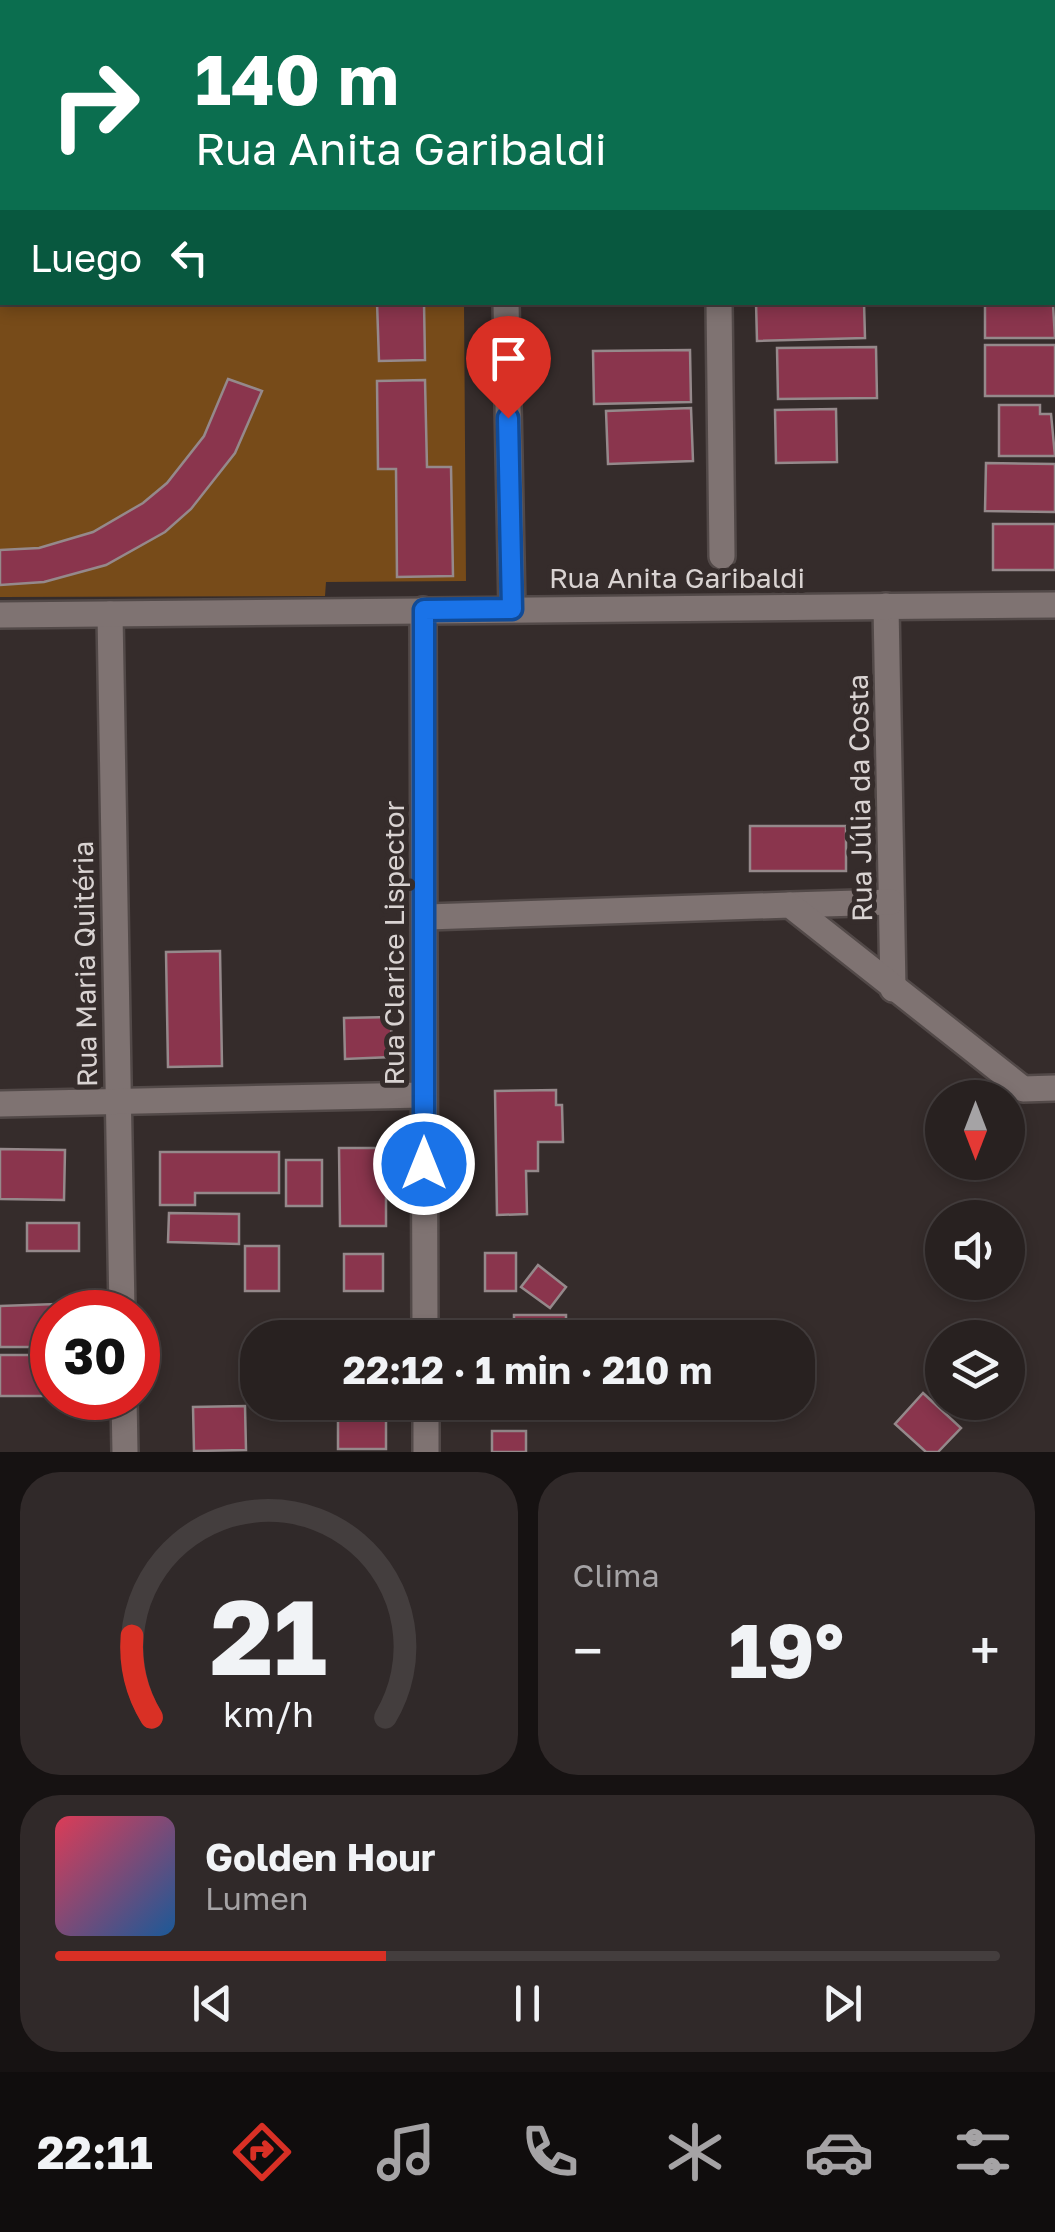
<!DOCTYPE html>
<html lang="es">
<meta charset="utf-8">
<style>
body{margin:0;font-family:"Golos Text",sans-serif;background:#302929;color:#f1f3f6;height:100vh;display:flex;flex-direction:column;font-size:38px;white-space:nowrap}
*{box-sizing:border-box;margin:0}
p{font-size:32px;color:#a5a3a5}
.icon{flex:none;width:55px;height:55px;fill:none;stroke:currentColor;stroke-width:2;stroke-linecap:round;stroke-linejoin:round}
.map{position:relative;height:1452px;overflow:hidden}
.side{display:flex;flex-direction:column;gap:20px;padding:20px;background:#161212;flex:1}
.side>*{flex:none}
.top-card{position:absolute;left:0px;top:0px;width:1055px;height:305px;box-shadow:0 5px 15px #0003,0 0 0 2px #443e3e;background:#0b6e4f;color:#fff;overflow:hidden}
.needle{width:65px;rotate:180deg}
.tools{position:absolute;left:925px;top:1080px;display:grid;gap:20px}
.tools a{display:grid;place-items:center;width:100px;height:100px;border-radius:50%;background:#282120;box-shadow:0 5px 15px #0003,0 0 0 2px #443e3e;font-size:50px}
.speed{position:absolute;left:30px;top:1290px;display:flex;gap:20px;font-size:50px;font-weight:700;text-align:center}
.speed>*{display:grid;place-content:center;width:130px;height:130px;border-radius:50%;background:#282120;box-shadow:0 5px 15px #0003,0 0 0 2px #443e3e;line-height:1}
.speed .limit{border:15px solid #d22;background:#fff;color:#111}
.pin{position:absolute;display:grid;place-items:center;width:85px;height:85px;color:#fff;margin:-102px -42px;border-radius:50% 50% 50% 0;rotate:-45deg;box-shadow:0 0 10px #0007}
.pin .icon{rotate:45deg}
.me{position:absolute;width:110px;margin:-55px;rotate:0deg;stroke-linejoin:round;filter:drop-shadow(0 0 8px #0008)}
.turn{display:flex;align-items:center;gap:35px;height:210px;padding:0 30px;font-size:45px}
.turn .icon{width:130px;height:130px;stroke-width:2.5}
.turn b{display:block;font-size:70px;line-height:85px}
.then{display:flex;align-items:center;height:95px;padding:0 30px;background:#0003;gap:20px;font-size:38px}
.big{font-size:75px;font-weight:700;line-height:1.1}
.side .tile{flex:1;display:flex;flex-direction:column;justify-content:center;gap:15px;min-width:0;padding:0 35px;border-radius:40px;background:#302929}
.side .dial{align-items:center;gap:0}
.dial svg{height:260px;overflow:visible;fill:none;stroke:#443e3e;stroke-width:7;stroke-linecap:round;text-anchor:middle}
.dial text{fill:#f1f3f6;stroke:none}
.song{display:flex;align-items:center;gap:30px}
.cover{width:120px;height:120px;border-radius:15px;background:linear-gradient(135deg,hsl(350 70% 55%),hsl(210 70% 35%))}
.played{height:10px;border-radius:5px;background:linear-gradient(90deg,#d93025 35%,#443e3e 35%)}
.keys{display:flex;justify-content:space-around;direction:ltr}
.heat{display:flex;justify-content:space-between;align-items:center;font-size:55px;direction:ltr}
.side .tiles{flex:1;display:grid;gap:20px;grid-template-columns:1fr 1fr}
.tile:last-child{grid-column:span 2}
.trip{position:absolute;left:240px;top:1320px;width:575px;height:100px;border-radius:40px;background:#282120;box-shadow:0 5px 15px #0003,0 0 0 2px #443e3e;font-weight:700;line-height:100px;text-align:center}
.menu{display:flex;height:160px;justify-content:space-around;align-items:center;background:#100d0d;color:#a5a3a5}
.menu .icon{width:70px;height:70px}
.menu .active{color:#d93025}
.menu b{font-size:45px;color:#f1f3f6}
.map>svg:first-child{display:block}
</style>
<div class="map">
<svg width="1055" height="1452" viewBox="0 0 1055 1452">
<rect width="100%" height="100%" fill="#352c2b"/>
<!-- green -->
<polygon fill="#774b19" points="0,0 462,0 2,2 2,302 464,303 466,581 326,582 325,596 0,597"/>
<!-- building -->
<g fill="#8a354d" stroke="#95898b" stroke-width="2.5">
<polygon points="1052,288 1055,338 985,338 985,302 1052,302"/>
<polygon points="377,302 424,302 425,360 379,361"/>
<polygon points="756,302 864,302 865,338 757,341"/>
<rect x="985" y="345" width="70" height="51"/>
<polygon points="876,347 877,398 778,399 777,348"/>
<polygon points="690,350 691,402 594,404 593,351"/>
<polygon points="228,379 262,391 235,453 191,509 165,532 106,565 44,582 0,585 0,550 39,548 93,532 143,503 167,483 204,436"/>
<polygon points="425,380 427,467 451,467 453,576 397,577 396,469 378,469 377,381"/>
<polygon points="999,405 1040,405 1040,414 1051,414 1055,456 999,456"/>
<polygon points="691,408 693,461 608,464 606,411"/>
<polygon points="836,409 837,462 776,463 775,410"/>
<polygon points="986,463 1055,464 1055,512 985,511"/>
<rect x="993" y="524" width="62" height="46"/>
<rect x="750" y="826" width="96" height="45"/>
<polygon points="220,951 222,1066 168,1067 166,952"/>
<polygon points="391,1017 392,1057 345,1059 344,1018"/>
<polygon points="556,1090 556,1105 562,1105 563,1142 538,1142 538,1171 526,1171 527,1214 497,1215 495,1091"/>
<polygon points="339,1148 386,1148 386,1226 340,1226"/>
<polygon points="0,1149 65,1150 64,1200 0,1199"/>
<polygon points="160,1152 279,1152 279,1193 195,1193 195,1205 160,1205"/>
<rect x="286" y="1160" width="36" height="46"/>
<polygon points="169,1213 239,1214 239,1244 168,1242"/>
<rect x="27" y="1223" width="52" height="28"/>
<rect x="245" y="1246" width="34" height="45"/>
<rect x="485" y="1253" width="31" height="38"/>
<rect x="344" y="1254" width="39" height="37"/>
<polygon points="538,1265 566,1287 550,1308 521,1287"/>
<polygon points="56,1304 52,1347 0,1347 0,1306"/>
<rect x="514" y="1315" width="52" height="23"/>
<rect x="348" y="1327" width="38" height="11"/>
<rect x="0" y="1355" width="52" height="41"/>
<polygon points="923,1393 961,1428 938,1452 926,1452 895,1424"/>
<rect x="338" y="1402" width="48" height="47"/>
<polygon points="245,1406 246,1450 194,1451 193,1407"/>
<rect x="492" y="1431" width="34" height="21"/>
</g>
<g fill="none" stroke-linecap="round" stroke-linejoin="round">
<!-- minor casing -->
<g stroke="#524948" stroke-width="30">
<g id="minor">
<polyline points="499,0 499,2"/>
<polyline points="714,0 714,2"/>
<polyline points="506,302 512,609"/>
<polyline points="719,302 722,556"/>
<polyline points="886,606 893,989"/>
<polyline points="423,610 425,1338"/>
<polyline points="110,614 122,1312"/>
<polyline points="0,615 1055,605"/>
<polyline points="790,905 891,902"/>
<polyline points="427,917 790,905 1023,1089 1055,1088"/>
<polyline points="0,1104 423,1095"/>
<polyline points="124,1398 125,1452"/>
<polyline points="426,1402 426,1452"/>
</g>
</g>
<!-- minor -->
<use href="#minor" stroke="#7f7372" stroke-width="25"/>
</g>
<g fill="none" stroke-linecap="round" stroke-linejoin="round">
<!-- route casing -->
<g stroke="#114b97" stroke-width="25">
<polyline id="route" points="424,1164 424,610 512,609 508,418"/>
</g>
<!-- route -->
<use href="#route" stroke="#1a73e8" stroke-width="18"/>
</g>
<g text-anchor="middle" stroke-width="10" stroke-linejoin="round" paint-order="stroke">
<!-- street labels -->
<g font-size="28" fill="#d9d3d2" stroke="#352c2b">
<text x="677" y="588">Rua Anita Garibaldi</text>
<text transform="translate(860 798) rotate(-91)" y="10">Rua Júlia da Costa</text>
<text transform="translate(394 943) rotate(-90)" y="10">Rua Clarice Lispector</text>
<text transform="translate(85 964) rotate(-91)" y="10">Rua Maria Quitéria</text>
</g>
</g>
</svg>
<div class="tools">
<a><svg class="needle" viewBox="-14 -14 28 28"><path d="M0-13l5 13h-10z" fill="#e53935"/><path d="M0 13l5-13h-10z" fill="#a5a3a5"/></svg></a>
<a><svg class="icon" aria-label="sound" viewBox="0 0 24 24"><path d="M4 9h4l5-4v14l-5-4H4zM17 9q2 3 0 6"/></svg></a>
<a><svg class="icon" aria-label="layers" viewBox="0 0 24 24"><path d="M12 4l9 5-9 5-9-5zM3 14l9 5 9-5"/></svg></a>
</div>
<div class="speed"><div class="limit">30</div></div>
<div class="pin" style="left:508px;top:418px;background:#d93025"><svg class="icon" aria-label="arrive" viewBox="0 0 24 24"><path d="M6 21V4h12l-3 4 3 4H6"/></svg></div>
<svg class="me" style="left:424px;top:1164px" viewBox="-20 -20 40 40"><circle r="17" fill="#1a73e8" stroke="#fff" stroke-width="3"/><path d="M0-11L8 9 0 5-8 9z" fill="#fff"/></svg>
<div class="trip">22:12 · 1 min · 210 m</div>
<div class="top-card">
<div class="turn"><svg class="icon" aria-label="right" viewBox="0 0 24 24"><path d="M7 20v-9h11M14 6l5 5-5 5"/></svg><div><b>140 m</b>Rua Anita Garibaldi</div></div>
<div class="then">Luego<svg class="icon" aria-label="left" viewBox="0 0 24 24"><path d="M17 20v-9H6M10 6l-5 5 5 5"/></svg></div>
</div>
</div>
<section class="side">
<div class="tiles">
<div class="tile dial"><svg viewBox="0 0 100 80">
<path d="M14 69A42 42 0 1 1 86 69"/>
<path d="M14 69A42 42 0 0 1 8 44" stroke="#d93025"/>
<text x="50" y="56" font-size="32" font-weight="700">21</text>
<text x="50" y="72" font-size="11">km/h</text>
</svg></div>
<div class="tile"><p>Clima</p>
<div class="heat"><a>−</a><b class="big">19°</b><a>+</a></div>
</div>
<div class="tile">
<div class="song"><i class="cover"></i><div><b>Golden Hour</b><p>Lumen</p></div></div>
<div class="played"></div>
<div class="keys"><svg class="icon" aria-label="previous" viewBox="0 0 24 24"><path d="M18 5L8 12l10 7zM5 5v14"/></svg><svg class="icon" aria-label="pause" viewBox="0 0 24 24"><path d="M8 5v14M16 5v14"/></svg><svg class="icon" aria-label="next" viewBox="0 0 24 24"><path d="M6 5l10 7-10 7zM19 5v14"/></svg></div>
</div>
</div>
</section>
<nav class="menu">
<b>22:11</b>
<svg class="icon active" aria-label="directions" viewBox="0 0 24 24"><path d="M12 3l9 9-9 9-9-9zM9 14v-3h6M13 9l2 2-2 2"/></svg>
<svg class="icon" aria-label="music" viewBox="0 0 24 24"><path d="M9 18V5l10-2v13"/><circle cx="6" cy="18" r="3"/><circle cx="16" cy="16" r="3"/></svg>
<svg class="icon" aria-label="phone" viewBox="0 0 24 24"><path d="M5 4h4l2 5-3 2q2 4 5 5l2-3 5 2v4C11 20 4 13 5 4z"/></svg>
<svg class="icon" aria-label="climate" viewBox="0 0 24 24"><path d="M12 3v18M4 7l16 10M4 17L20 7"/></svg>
<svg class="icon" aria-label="car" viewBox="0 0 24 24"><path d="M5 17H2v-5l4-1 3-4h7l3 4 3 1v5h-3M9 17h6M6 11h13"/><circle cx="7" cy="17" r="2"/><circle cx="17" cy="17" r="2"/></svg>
<svg class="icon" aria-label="filters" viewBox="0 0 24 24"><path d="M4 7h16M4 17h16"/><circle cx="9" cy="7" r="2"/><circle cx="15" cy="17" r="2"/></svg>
</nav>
